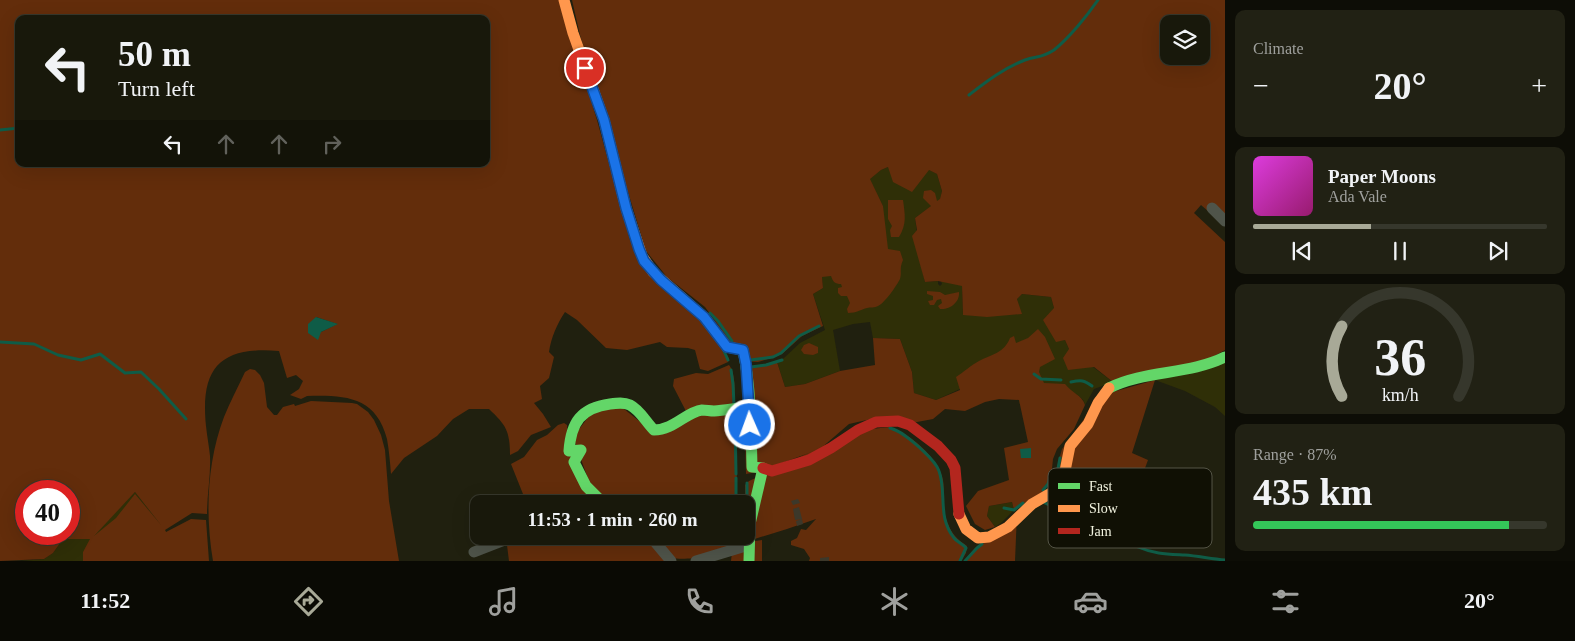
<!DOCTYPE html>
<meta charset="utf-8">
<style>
body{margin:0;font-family:"Times New Roman",serif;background:#212114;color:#f1f3f6;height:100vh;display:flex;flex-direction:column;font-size:19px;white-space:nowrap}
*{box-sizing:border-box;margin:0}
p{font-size:16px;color:#9fa09d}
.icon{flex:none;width:28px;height:28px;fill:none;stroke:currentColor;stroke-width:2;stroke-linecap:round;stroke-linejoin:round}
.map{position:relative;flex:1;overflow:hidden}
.side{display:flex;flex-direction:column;gap:10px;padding:10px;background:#0d0d06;width:350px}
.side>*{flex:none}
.top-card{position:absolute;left:15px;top:15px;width:475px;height:152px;border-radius:10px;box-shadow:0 5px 20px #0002,0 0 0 1px #36372c;background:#18180b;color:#f1f3f6;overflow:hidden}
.tools{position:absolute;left:1160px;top:15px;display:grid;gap:10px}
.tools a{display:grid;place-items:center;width:50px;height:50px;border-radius:10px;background:#18180b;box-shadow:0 5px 20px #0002,0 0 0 1px #36372c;font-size:25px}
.speed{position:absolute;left:15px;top:480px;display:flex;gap:10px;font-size:25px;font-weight:700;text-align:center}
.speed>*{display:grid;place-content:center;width:65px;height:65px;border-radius:50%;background:#18180b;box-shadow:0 5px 20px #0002,0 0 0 1px #36372c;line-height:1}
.speed .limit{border:8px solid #d22;background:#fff;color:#111}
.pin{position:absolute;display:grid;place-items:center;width:42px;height:42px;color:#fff;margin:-21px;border:2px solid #fff;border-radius:50%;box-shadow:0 1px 5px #0007}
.me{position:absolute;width:55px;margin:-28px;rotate:358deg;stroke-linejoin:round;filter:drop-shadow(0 0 4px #0008)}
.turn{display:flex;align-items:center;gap:18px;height:105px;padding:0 20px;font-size:22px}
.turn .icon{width:65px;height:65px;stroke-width:2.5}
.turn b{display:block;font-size:35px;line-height:42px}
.lanes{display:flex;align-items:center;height:48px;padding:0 20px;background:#0003;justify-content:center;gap:25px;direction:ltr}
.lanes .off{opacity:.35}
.big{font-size:38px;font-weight:700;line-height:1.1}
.side .widget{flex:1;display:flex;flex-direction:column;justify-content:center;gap:8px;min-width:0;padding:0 18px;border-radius:10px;background:#212114}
.side .dial{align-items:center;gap:0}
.dial svg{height:130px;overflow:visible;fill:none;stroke:#36372c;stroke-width:7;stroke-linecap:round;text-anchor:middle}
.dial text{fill:#f1f3f6;stroke:none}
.song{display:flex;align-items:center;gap:15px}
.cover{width:60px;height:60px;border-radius:8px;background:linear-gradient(135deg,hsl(300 70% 55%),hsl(320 70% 35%))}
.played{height:5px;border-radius:2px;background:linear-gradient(90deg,#a8a997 40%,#36372c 40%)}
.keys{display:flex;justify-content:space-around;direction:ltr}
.heat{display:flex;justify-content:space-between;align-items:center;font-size:28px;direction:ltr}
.charge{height:8px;border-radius:4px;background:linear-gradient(90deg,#34c759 87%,#36372c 0)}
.trip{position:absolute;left:470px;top:495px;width:285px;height:50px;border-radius:10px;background:#18180b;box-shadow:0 5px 20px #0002,0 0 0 1px #36372c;font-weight:700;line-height:50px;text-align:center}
.dock{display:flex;height:80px;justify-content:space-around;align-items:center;background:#0a0a04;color:#9fa09d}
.dock .icon{width:35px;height:35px}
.dock .on{color:#a8a997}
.dock b{font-size:22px;color:#f1f3f6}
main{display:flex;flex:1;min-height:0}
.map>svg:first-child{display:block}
</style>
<main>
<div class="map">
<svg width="1225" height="561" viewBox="0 0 1225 561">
<rect width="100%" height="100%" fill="#20200f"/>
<!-- built -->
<g fill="#2f2f07">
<polygon points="888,167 929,170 937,174 942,191 940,200 915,218 921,264 925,282 938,281 938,284 940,286 942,284 941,281 962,285 963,315 1021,314 1017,299 1022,294 1051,297 1054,308 1056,341 1065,340 1069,349 1113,382 1094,389 1085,405 1083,400 1079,396 1072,392 1020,405 1012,365 936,400 914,393 912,372 900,339 873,338 870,322 853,324 833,330 840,371 805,384 785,387 777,362 784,358 800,343 825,330 813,294 823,288 819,249 883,206 869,179 881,170"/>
<polygon points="1225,360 1225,416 1215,407 1185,391 1155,380"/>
<polygon points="135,492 165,530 172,542 152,561 21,561 44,559 53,553 63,539 90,539"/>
<polygon points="1012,502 1014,510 1001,523 995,527 987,516 989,506"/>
</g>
<!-- green -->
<g fill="#632d0b" fill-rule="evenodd">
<path d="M0,0H560L597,120L630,240L719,340L729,359L728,362L708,371L700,369L695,350L688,348L667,347L660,342L627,350L606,348L577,320L565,312C557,324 551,338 549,352L554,357L549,378L540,386L542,399L534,403L543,414L551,427L531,435L518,451L510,455C510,431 506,425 489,409H469L453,419L437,436L404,458L391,474C390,462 389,450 387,439C376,396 344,395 307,396L301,399L290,395L299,389L303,381L296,375L287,378L279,351C221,346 200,367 206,426C207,436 209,446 210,456C211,475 207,495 207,514L192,513L165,530L166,532L191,519L206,520L209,561H83V552L90,539H63L53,553L44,559L0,561ZM19,19H486V164H19ZM316,317L337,324L321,332ZM26,491H69V534H26ZM135,492L161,525L135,494L116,518L94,536Z"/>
<path d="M572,0H1225V226L1201,205L1194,213L1225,242V350L1209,359L1113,382L1094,367L1068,370L1063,358L1069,349L1065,340L1056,342L1043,320L1054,308L1051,297L1022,294L1017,299L1022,314L987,317L963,315L962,286L938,281L925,282L912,236L917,230L915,218L931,206L923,198L924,191L931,190L935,193L937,201L940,199L942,191L937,174L929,170L912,192L893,182L888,167L881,170L870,179L883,206L888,249L900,251L903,260C899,269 902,272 900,279C897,285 885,303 878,306C875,308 870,307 867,308C859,310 857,313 848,313L847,309L850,303L847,296H841L838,293V288L842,287L841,284C835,284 833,282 831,276L822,277L823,288L813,294L823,326L802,336L782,354L775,357L758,362L744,361L705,307L667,277L646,251L580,35ZM1169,24H1201V56H1169Z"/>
<path d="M888,200H903C905,215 907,224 899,237H891L890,230L892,226L888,219Z"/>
<path d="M927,291L940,292L945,295L959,292C960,302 950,310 940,309L938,306L942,303L941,299L937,300L934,305H930L928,301L933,300V296L927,294Z"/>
<path d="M1038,329L1045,337L1055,359L1040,367L1039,372L1044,383L1065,384C1072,393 1082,395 1085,405L1074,429L1057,449L1053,459L1051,478L1045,490L1014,510L1012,502L989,506L987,516L995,527L985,530L975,524L966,506L978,491L1009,480L1004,448L1028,442L1019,400L999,399L985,402L965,411L945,409L933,419L901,425L871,419L849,424L820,449L757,472L746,474L744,393L747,367L777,362L785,387L805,384L840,371L875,365L873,338L900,339L912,372L914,393L936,400L960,390L956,377C964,372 971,365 979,361C993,354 1004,353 1010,338L1014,336L1016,343L1028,338Z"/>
<polygon points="809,343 818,347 818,353 813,355 804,354 801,350 804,345"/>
<path d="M729,365C737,375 734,397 735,410L688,415L673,386L674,379L696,373L708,374Z"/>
<path d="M250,369L255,370L260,375L264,383L267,407L274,415H277L283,407L294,404L295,406L311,401L352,403L357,404L368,412L374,420L381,435L385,450L389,501L399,561H213C205,514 207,462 224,417C230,402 238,387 245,372Z"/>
<path d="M1155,380L1132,453L1148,460L1138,487L1128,528C1105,509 1076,513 1050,500L1049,495L1062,449L1084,419L1095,397Z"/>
<polygon points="619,405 653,432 693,415 736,415 737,504 610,504 591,487 573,437 593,411"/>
<polygon points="564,423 567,425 568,438 599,504 527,504 511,464 524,457 537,440 547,435 558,425"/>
<path d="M889,427C909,432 939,459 943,480C945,492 941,506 946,519C948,524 951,532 955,536C958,540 963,543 967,546L966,553L961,561H809L810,558L804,549L791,545V541L797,538L801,529L806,530L816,519L787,529L745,542L746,536L745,485L749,481L855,431Z"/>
<polygon points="1017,513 1015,561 964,561 975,548 983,543"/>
<polygon points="544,536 646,536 666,561 509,561 507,545 516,541"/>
<path d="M654,536H736V550L749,542L762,540V561H731L732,552C719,555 684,561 673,558C666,552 660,543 654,536Z"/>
</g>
<!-- water -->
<g fill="#0f5c47">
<polygon points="316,317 338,324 321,332 318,340 308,333 308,324"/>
<polygon points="1031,448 1031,458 1021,458 1020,449"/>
</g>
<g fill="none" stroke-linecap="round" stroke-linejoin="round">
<!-- stream -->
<g stroke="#0f5c47" stroke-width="3">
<path d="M969,95C986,82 1004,68 1025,60C1037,56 1042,58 1054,50C1069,38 1087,16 1098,0"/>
<polyline points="0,130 19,128"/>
<polyline points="710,313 718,321 732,341"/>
<polyline points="0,342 34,344 58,355 81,360 100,354 125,373 141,372 159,389 186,419"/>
<polyline points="724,351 728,360"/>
<polyline points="750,360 773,357 781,353 799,336 819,326"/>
<polyline points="751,367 766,365 782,360"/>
<polyline points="731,370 733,384 734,405"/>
<polyline points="1034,374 1041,379 1061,380"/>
<path d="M1071,382C1081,380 1084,380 1092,386"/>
<polyline points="735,419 736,474"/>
<path d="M890,428C901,431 911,440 919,447C926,454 936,462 939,471C947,493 937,517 954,538C957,542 963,544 966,548L960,561"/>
<polyline points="1057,474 1060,458"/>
<polyline points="736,478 736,504"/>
<polyline points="1043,490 1048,484 1052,471"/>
<polyline points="1050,499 1068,507"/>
<polyline points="1043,502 1066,513 1086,515 1107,521 1122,529 1130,538"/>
<polyline points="747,506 747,483"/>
<polyline points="1004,508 1014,510 1023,503"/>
<polyline points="514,543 554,536"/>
<path d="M1138,547C1154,554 1168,554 1185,555C1198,556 1212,559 1225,560"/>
<polyline points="734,548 735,536"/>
<polyline points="965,561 977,548 982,544"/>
</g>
</g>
<!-- building -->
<g fill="#3c382a">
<polygon points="798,499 800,503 793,505 791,501"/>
<polygon points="799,507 802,519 795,520 793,509"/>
<polygon points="802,519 803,524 797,526 796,521"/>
<polygon points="829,557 829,561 820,561 820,558"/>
</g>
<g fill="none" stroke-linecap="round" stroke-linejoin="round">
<!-- street -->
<g stroke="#4f544a" stroke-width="11">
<polyline points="1212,208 1225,221"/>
<polyline points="650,536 671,561"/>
<polyline points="474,552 515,536"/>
<polyline points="696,561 749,545"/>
</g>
<!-- fast -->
<g stroke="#63d668" stroke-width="11">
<path d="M727,347L743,350C751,388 751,428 752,467L763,468L750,524L749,561"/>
<path d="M1109,388C1145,370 1189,375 1225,357"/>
<path d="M604,504L586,486L574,462L581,450L569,451C571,422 581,408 610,404C617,403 624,402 630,405C640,410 646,422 654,430C674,430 686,412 702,410C706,410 710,411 714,411C726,410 738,408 750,407"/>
</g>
<!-- slow -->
<g stroke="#ff974d" stroke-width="11">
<polyline points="564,0 573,33 604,120 626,208 642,256 653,272 704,317 727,347"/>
<polyline points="959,514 966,529 978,538 989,537 1008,527 1032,504 1051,493 1060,485 1065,471 1070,446 1088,424 1098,403 1109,388"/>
</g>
<!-- jam -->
<polyline stroke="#b3261e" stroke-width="11" points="763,468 772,471 809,460 831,448 858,430 876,422 898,421 910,425 938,446 951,460 955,468 959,514"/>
</g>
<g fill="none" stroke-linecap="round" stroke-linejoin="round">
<!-- route casing -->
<g stroke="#114b97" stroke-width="12">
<polyline id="route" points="585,68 604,120 626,208 639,249 644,261 661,280 704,317 727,347 743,350 746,364 750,425"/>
</g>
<!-- route -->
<use href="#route" stroke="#1a73e8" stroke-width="9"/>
</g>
<!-- legend -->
<rect x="1048" y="468" width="164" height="80" rx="8" fill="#101004" stroke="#545446" stroke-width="1"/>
<rect x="1058" y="483" width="22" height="6" fill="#63d668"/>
<rect x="1058" y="505" width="22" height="7" fill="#ff974d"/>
<rect x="1058" y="528" width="22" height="6" fill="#b3261e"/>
<g font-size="14" fill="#f2f3e0">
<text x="1089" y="491">Fast</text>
<text x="1089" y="513">Slow</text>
<text x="1089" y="536">Jam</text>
</g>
</svg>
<div class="tools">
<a><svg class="icon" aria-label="layers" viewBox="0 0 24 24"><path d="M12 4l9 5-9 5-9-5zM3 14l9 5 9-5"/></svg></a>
</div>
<div class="speed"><div class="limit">40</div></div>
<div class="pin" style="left:585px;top:68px;background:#d93025"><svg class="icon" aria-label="arrive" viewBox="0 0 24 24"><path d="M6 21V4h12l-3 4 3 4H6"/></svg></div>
<svg class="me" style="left:750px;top:425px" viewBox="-20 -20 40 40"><circle r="17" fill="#1a73e8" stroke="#fff" stroke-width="3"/><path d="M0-11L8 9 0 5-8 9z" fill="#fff"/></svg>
<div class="trip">11:53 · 1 min · 260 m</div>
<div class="top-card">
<div class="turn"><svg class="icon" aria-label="left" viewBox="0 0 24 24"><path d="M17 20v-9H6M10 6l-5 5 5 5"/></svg><div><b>50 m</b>Turn left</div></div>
<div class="lanes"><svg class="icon" aria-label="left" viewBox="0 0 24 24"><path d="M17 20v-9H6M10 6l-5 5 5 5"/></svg><svg class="icon off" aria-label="ahead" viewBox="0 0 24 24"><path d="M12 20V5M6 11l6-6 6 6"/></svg><svg class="icon off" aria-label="ahead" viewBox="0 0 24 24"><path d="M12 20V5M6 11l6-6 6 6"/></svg><svg class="icon off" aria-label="right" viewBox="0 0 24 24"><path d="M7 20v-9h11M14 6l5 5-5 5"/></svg></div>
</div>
</div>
<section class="side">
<div class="widget"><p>Climate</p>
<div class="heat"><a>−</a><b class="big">20°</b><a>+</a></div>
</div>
<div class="widget">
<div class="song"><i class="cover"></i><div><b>Paper Moons</b><p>Ada Vale</p></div></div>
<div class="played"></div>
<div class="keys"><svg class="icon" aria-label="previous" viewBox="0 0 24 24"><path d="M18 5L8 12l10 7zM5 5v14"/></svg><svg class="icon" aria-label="pause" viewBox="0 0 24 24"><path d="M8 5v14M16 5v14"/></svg><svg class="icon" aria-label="next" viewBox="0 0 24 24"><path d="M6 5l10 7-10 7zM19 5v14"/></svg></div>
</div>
<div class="widget dial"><svg viewBox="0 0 100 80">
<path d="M14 69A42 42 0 1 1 86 69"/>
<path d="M14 69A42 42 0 0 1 14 26" stroke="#a8a997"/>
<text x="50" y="56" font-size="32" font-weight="700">36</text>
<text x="50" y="72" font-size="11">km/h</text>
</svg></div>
<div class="widget"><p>Range · 87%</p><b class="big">435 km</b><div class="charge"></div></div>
</section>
</main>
<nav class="dock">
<b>11:52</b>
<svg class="icon on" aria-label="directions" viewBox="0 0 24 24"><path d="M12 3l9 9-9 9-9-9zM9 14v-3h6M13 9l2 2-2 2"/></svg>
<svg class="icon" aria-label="music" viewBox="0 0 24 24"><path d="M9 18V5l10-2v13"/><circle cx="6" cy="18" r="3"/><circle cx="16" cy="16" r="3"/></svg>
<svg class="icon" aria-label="phone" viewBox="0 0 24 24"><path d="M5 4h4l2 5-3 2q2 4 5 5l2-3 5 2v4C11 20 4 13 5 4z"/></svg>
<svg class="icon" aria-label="climate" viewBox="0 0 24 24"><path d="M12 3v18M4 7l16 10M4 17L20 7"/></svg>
<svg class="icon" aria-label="car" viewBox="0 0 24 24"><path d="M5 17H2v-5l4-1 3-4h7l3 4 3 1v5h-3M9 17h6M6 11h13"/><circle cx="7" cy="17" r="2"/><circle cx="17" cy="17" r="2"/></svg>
<svg class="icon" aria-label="filters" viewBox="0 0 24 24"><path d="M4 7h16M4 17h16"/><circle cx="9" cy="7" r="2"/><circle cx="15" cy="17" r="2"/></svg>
<b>20°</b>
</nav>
